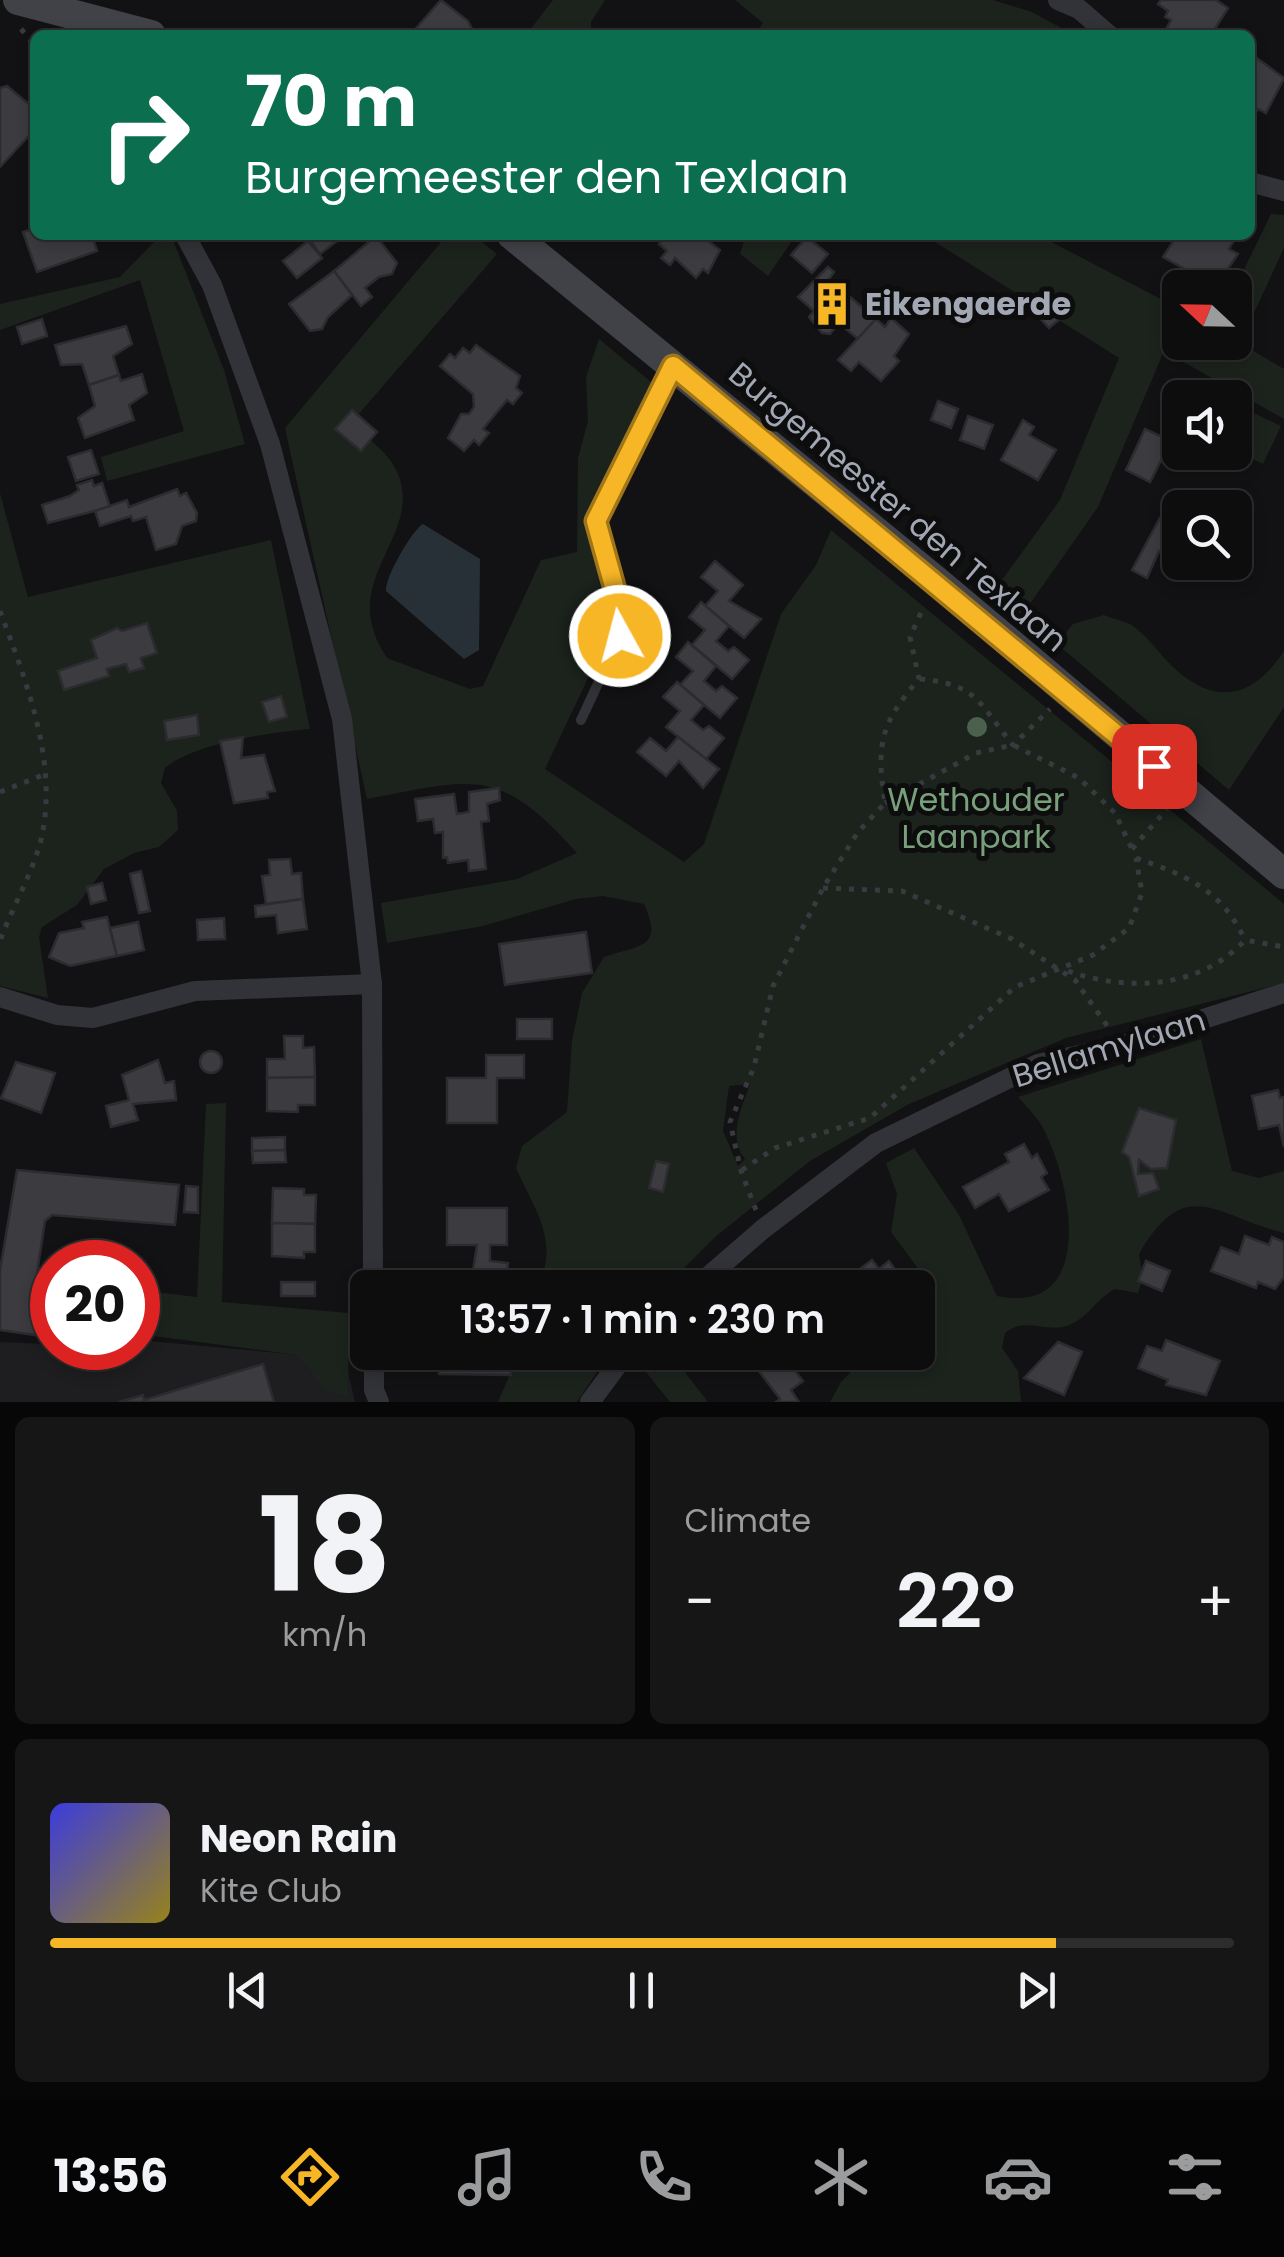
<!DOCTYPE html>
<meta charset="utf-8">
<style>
body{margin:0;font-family:Poppins,sans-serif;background:#171617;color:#f1f3f6;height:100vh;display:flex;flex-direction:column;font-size:38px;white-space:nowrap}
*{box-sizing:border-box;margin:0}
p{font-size:32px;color:#9b9c9e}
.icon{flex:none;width:55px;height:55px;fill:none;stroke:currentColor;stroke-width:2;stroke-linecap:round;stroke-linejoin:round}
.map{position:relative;height:1402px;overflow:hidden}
.sheet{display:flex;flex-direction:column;gap:15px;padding:15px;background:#080708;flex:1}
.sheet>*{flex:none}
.guide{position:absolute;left:30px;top:30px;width:1225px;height:210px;border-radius:15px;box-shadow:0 5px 15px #0003,0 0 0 2px #2e2d2e;background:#0b6e4f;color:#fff;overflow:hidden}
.needle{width:65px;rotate:292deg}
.fabs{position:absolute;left:1162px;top:270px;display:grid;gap:20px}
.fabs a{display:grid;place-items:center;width:90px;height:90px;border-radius:15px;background:#0e0d0e;box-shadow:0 5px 15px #0003,0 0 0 2px #2e2d2e;font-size:50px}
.speed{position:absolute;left:30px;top:1240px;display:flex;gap:20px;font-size:50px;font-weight:700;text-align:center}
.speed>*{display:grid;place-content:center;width:130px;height:130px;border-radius:50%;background:#0e0d0e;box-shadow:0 5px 15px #0003,0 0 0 2px #2e2d2e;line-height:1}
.speed .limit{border:15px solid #d22;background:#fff;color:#111}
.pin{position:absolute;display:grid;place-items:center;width:85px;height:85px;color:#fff;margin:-42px;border-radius:20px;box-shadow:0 5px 15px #0006}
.me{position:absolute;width:110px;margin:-55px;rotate:353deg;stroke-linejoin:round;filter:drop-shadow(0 0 8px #0008)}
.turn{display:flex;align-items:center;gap:35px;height:210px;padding:0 50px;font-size:45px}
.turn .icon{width:130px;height:130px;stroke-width:2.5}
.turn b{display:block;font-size:70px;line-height:85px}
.big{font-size:75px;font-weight:600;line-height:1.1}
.sheet .widget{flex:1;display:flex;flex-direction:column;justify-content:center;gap:15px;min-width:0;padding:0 35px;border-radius:15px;background:#171617}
.sheet .dial{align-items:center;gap:0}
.dial b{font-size:130px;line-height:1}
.song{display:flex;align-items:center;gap:30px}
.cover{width:120px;height:120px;border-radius:15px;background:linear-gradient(135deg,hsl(240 70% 55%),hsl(50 70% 35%))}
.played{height:10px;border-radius:5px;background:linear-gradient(90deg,#f7b626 85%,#2e2d2e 85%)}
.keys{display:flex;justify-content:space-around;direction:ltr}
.heat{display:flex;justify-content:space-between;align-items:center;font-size:55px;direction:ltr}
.sheet .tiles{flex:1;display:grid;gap:15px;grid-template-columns:1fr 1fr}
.widget:last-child{grid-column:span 2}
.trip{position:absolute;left:350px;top:1270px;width:585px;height:100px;border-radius:15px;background:#0e0d0e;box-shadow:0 5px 15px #0003,0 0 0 2px #2e2d2e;font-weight:600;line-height:100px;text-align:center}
.tab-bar{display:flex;height:160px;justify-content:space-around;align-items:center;background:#060506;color:#9b9c9e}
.tab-bar .icon{width:70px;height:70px}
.tab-bar .active{color:#f7b626}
.tab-bar b{font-size:45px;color:#f1f3f6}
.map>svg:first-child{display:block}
</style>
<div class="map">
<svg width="1284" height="1402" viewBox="0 0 1284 1402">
<rect width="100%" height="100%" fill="#121113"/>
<!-- built -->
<polygon fill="#1e1d20" points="138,1340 345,1359 355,1402 0,1402 0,1342 138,1348"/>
<!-- green -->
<g fill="#1c231d" fill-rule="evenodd">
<polygon points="553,0 605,0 591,22 591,35 526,35"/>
<polygon points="735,0 993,0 1032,12 1067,31 1066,35 755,35 763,23"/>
<polygon points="1271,214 1284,215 1284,248 1240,343 1284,369 1284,419 1164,351 1098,507 1022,615 994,591 1060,500 1119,358 924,235 1038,235 1180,309 1180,342 1235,342 1235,288"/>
<polygon points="155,235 171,235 173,240 224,370 245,444 107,481 101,457 184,431 140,280 0,330 0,304 120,277 157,239"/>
<path d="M447,235H473L497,254L351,423C367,438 390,453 398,474C424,538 334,580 387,658L470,689L483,686L541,560L577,552L578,458L588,421L586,377L599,339L662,391L593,516C586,558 615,596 607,638L545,769L684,862L704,844L781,614L816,565L831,530L1284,904V983L1066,1038L909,1104L810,1161L715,1237L665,1287H537C561,1242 534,1209 516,1168L522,1146L567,1112L572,1041L582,993L604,957C637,945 665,950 644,904L603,896L576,899L483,926L387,943L381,903L517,879L577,853C499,765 473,779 367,799L285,428ZM750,1084C742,1107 727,1137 745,1159L738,1166L723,1131L729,1086Z"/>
<polygon points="746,235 796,235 768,276 740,254"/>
<polygon points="1235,404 1281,426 1263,464 1235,451"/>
<path d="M0,493L28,597L271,540L310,729C272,732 194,743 165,768L161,783L177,811L178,830L159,847L134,853L104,869L77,905L42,927L39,937L48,998L0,986Z"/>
<path d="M1104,615C1113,619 1125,621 1133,626C1147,636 1159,653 1171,665C1215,708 1253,698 1284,651V707L1229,790L1057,644L1073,624Z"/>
<path d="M1201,1039L1232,1171L1259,1178L1284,1171V1233C1215,1216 1186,1173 1139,1254L1143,1278L1138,1293L1115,1289C1097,1298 1088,1318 1069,1325C1048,1334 1024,1316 1005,1333L1002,1348L1018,1371L1021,1402H830L841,1382L870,1353L918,1352V1305L925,1298L922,1274L891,1232L897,1194L886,1163L914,1148L959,1215L997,1296C1096,1316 1072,1188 1046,1134C1040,1120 1028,1108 1018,1097Z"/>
<polygon points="226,1103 222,1302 349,1313 348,1398 326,1390 297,1355 138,1334 138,1290 197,1297 206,1104"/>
<polygon points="519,1353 519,1352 610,1353 577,1402 498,1402"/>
<polygon points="663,1353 670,1353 708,1402 670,1402 646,1372"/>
</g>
<!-- water -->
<path fill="#283037" d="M423,524L480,559L479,650L464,659L386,591C384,579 412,530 423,524Z"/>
<!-- building -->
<g fill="#3c3c40" stroke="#2c2b2f" stroke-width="2.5">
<polygon points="441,0 468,21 475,35 411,34"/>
<polygon points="1161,0 1216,0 1228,8 1211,35 1163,35 1171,20 1165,17 1168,11 1158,4"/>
<polygon points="1250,53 1284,78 1266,113 1258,109 1254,115 1250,113"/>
<polygon points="7,86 31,106 35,129 0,167 0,88"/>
<polygon points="35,228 35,235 92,235 97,251 37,272 23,232"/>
<polygon points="317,235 345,235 320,254 310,240"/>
<polygon points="701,235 720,250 708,273 703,269 696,278 675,258 670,265 661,258 667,251 659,244 666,235"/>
<polygon points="1177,235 1230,235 1233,242 1229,249 1238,254 1216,286 1163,257"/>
<polygon points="376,236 397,263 392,274 379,277 365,288 372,297 361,306 334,271"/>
<polygon points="807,237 828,254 812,273 791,255"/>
<polygon points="308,241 322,258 297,278 283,261"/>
<polygon points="828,267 834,272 829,279 876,319 858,339 839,323 830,334 822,333 809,317 814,311 798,297"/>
<polygon points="334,271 352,295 328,317 322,329 310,331 289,304"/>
<polygon points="1049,301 1062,317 1049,328 1035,313"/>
<polygon points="891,318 909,334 894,356 899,361 881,381 859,362 851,371 838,360 876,319 885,327"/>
<polygon points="42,319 47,336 22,344 17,327"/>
<polygon points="126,326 132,344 113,356 119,375 89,385 82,364 61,365 55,345"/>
<polygon points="476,345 520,376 516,388 522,393 513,404 507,400 483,429 489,433 479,445 474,440 464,451 448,438 461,414 469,414 474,407 473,394 440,366 450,354 455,358 463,348 470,353"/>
<polygon points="142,374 147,393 129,405 134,420 85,438 78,418 95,406 89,385 119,375 121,381"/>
<polygon points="938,401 958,409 951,428 931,420"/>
<polygon points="352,410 377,432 361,451 335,429"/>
<polygon points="968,416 993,425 984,449 960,440"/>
<polygon points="1023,420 1034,427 1029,435 1056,450 1038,480 1001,460"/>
<polygon points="1145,429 1171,441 1150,482 1126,470"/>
<polygon points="91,450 99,474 76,481 68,457"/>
<polygon points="92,480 94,486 102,483 110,507 48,523 42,505 70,496 79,490 77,485"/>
<polygon points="177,489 180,496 186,493 197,513 196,521 182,526 176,544 156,550 146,517 133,521 131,516 100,526 95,511 127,500 129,507"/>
<polygon points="1168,503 1180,509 1180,562 1159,551 1147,578 1132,570"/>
<polygon points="715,561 743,585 729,601 761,619 744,638 705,606 718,591 701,577"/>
<polygon points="701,602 729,626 716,641 728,651 734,647 749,660 732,679 692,645 705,630 689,617"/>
<polygon points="147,623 157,653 141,658 144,668 129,672 126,664 107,669 109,676 64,690 58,671 97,658 91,640 117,628 122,631"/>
<polygon points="688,642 716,666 704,681 716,691 722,686 737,698 720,718 680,685 693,671 676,657"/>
<polygon points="677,682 704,705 691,720 703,730 709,726 724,738 706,759 666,727 680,711 663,697"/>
<polygon points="281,696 287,717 269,722 262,702"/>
<polygon points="197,715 199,735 167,740 164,721"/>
<polygon points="243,737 241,758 264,755 275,791 267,792 268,798 234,803 220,741"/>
<polygon points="678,737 719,769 703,788 679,761 666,776 637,752 650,738 666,751"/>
<polygon points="499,788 500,800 487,804 489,821 481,822 486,869 469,871 468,860 448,863 447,857 443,858 443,832 435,833 433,819 418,821 415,799 454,794 457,814 469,812 469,792"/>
<polygon points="290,859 292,874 301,873 303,899 266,904 262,876 270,875 269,860"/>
<polygon points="141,871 150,911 139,913 130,874"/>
<polygon points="102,883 106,900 91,904 87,887"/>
<polygon points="303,899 307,929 278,933 276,915 256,917 255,906"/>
<polygon points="107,917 117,956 70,966 49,957 59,933 84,928 82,922"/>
<polygon points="224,918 225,939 198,940 197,920"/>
<polygon points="138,922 144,950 117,956 110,928"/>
<polygon points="586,932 592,973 505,985 499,944"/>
<rect x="517" y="1019" width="35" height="20"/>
<polygon points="284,1036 303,1036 303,1048 314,1047 315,1077 267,1078 267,1059 285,1059"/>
<circle cx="211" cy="1062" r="11"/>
<polygon points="486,1055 524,1055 524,1078 497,1078 497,1123 447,1123 447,1078 486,1078"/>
<polygon points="158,1060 165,1083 174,1081 176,1100 133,1104 138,1120 111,1127 106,1106 129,1100 122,1075"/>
<polygon points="16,1062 55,1073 41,1113 1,1098"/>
<polygon points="315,1077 315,1105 298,1105 298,1112 267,1111 267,1078"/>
<polygon points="1278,1090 1280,1098 1284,1097 1284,1147 1279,1125 1259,1129 1252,1096"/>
<polygon points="1139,1108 1176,1120 1167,1168 1151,1169 1139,1160 1138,1174 1153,1173 1159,1189 1139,1196 1129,1157 1122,1152"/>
<polygon points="285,1137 285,1150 252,1151 252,1138"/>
<polygon points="1024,1144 1032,1158 1037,1154 1047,1173 1041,1177 1049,1190 1009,1211 999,1194 975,1208 963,1187 1009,1162 1005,1154"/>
<polygon points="285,1150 286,1162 253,1163 252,1151"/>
<polygon points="656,1161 669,1164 663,1192 649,1188"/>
<polygon points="17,1170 179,1185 175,1225 52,1215 45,1221 33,1299 47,1301 42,1336 0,1330 0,1270"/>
<polygon points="186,1186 198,1187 198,1213 184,1212"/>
<polygon points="273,1188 304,1189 304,1195 316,1195 315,1224 272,1223"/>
<polygon points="447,1208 507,1208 507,1245 490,1245 490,1261 508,1263 507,1283 498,1283 498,1277 472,1277 477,1245 447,1245"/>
<polygon points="272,1223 315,1224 315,1252 304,1252 304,1258 272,1256"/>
<polygon points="1245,1236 1269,1245 1272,1237 1284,1242 1284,1277 1275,1289 1258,1282 1256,1288 1211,1271 1221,1247 1239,1254"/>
<polygon points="872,1260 879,1269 889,1261 908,1288 851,1288 845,1280"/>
<polygon points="1146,1261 1170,1271 1162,1291 1138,1281"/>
<rect x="281" y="1282" width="34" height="14"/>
<polygon points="1166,1340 1220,1361 1206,1395 1166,1385 1168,1380 1138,1368 1147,1346 1162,1351"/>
<polygon points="1058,1342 1082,1352 1064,1395 1024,1378"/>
<polygon points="439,1352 511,1352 511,1375 439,1374"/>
<polygon points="801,1352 805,1358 792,1367 803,1381 791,1390 799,1402 776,1402 780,1399 746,1354"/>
<polygon points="263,1364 274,1402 119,1402 143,1395 144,1400"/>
</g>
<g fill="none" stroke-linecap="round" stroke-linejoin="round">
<!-- path -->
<g stroke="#383a3f" stroke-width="5" stroke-dasharray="5 8" stroke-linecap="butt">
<polyline points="21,29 35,45"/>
<path d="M0,611C26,681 59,763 41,840C32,874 12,908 0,941"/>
<path d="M920,679C978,684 979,704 1013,745L1050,709"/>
<polyline points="0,792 43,775"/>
<polyline points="885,803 976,753 1013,745 1079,778 1115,813 1132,849"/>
<polyline points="1132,849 1167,809"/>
<path d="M1136,858C1187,876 1221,889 1245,940"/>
<polyline points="823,888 902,891 1012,939 1075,980 1108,1027"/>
<path d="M1068,971C1128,992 1200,989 1245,940L1284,947"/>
<polyline points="742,1170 775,1148 870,1118 1015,987 1093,955 1129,928 1142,893 1136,858"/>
<path d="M756,1210L741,1171L730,1122L754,1067L773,986L823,888L858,832L885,803C876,745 880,724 919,679L910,637L924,606"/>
</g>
<!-- lane -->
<polyline stroke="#323338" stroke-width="10" points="581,720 620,636 619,604 596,521 671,370"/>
<!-- street -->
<g stroke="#323338" stroke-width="20">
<polyline points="1058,0 1079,9 1109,35"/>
<polyline points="1250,182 1284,191"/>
<polyline points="185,235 212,285 270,444 342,719 372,984 373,1288"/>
<polyline points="0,997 57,1015 93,1018 195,991 372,984"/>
<polyline points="695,1288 763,1229 876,1143 1038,1064 1120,1046 1284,993"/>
<polyline points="374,1352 374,1390 379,1402"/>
<polyline points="590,1402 627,1352"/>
</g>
<!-- secondary -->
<g stroke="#404248" stroke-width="30">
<polyline points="18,0 151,35"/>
<polyline points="512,235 935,580 1284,874"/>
</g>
</g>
<!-- trees -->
<circle fill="#4b604d" cx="977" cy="727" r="10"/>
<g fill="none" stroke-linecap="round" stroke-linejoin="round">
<!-- route casing -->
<g stroke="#a17619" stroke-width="25">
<polyline id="route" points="620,636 619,604 596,521 673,366 1154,766"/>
</g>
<!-- route -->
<use href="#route" stroke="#f7b626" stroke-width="18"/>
</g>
<!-- icons -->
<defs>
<g id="building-bare" transform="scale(3.45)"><path d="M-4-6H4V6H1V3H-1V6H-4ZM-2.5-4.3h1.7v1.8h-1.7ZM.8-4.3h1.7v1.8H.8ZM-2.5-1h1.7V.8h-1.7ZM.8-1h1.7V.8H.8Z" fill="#f7b626" stroke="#0d0d0e" stroke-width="2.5" paint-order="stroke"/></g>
</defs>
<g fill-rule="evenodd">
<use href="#building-bare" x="832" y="304"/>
</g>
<g text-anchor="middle" stroke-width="10" stroke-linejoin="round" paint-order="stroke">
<!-- poi labels -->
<g font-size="32" font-weight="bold" fill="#a2a7b4" stroke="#0d0d0e" text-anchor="start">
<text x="865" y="315">Eikengaerde</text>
</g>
<!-- street labels -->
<g font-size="32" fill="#a2a7b4" stroke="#0d0d0e">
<text transform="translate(898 507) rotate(40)" y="11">Burgemeester den Texlaan</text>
<text transform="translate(1109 1048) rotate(-17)" y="11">Bellamylaan</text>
</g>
<!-- park labels -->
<g font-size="32" fill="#79a07c" stroke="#0d0d0e">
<text x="976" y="811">Wethouder<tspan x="976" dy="37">Laanpark</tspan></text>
</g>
</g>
</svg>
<div class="fabs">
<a><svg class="needle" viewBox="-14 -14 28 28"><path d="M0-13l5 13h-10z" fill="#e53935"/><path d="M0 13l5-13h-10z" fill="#9b9c9e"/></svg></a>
<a><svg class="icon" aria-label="sound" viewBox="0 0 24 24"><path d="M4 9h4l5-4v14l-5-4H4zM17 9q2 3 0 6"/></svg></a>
<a><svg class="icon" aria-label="search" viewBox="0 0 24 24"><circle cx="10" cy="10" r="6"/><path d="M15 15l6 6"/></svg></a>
</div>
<div class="speed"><div class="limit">20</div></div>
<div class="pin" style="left:1154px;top:766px;background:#d93025"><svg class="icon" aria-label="arrive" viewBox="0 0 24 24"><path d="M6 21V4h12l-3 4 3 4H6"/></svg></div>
<svg class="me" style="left:620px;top:636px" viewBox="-20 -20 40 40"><circle r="17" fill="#f7b626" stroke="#fff" stroke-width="3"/><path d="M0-11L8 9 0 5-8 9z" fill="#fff"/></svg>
<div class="trip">13:57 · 1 min · 230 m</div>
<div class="guide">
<div class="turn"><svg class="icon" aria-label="right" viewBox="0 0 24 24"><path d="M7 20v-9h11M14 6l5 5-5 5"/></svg><div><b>70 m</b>Burgemeester den Texlaan</div></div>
</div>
</div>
<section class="sheet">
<div class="tiles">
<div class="widget dial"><b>18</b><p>km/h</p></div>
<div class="widget"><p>Climate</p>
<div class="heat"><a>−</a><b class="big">22°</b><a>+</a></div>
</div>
<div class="widget">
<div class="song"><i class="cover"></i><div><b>Neon Rain</b><p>Kite Club</p></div></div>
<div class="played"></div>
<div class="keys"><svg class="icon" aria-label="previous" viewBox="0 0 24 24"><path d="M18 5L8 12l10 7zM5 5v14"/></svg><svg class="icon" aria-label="pause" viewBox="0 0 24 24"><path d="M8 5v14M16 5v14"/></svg><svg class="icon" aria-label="next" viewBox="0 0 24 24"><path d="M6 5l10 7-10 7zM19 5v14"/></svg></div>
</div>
</div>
</section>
<nav class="tab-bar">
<b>13:56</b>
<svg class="icon active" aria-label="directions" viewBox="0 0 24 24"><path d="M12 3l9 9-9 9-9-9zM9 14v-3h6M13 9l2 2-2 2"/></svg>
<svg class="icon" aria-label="music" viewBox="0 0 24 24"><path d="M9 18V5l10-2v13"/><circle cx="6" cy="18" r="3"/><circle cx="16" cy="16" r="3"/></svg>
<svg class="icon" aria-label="phone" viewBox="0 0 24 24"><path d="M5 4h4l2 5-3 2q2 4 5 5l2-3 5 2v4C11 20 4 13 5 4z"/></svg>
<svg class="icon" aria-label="climate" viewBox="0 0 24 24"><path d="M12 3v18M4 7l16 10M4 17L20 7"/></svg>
<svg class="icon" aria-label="car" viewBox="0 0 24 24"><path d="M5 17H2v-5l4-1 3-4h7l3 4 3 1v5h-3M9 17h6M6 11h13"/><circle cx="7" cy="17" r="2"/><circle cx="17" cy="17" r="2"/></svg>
<svg class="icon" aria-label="filters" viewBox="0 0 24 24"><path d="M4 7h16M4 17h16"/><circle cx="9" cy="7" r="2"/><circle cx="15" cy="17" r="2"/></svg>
</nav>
